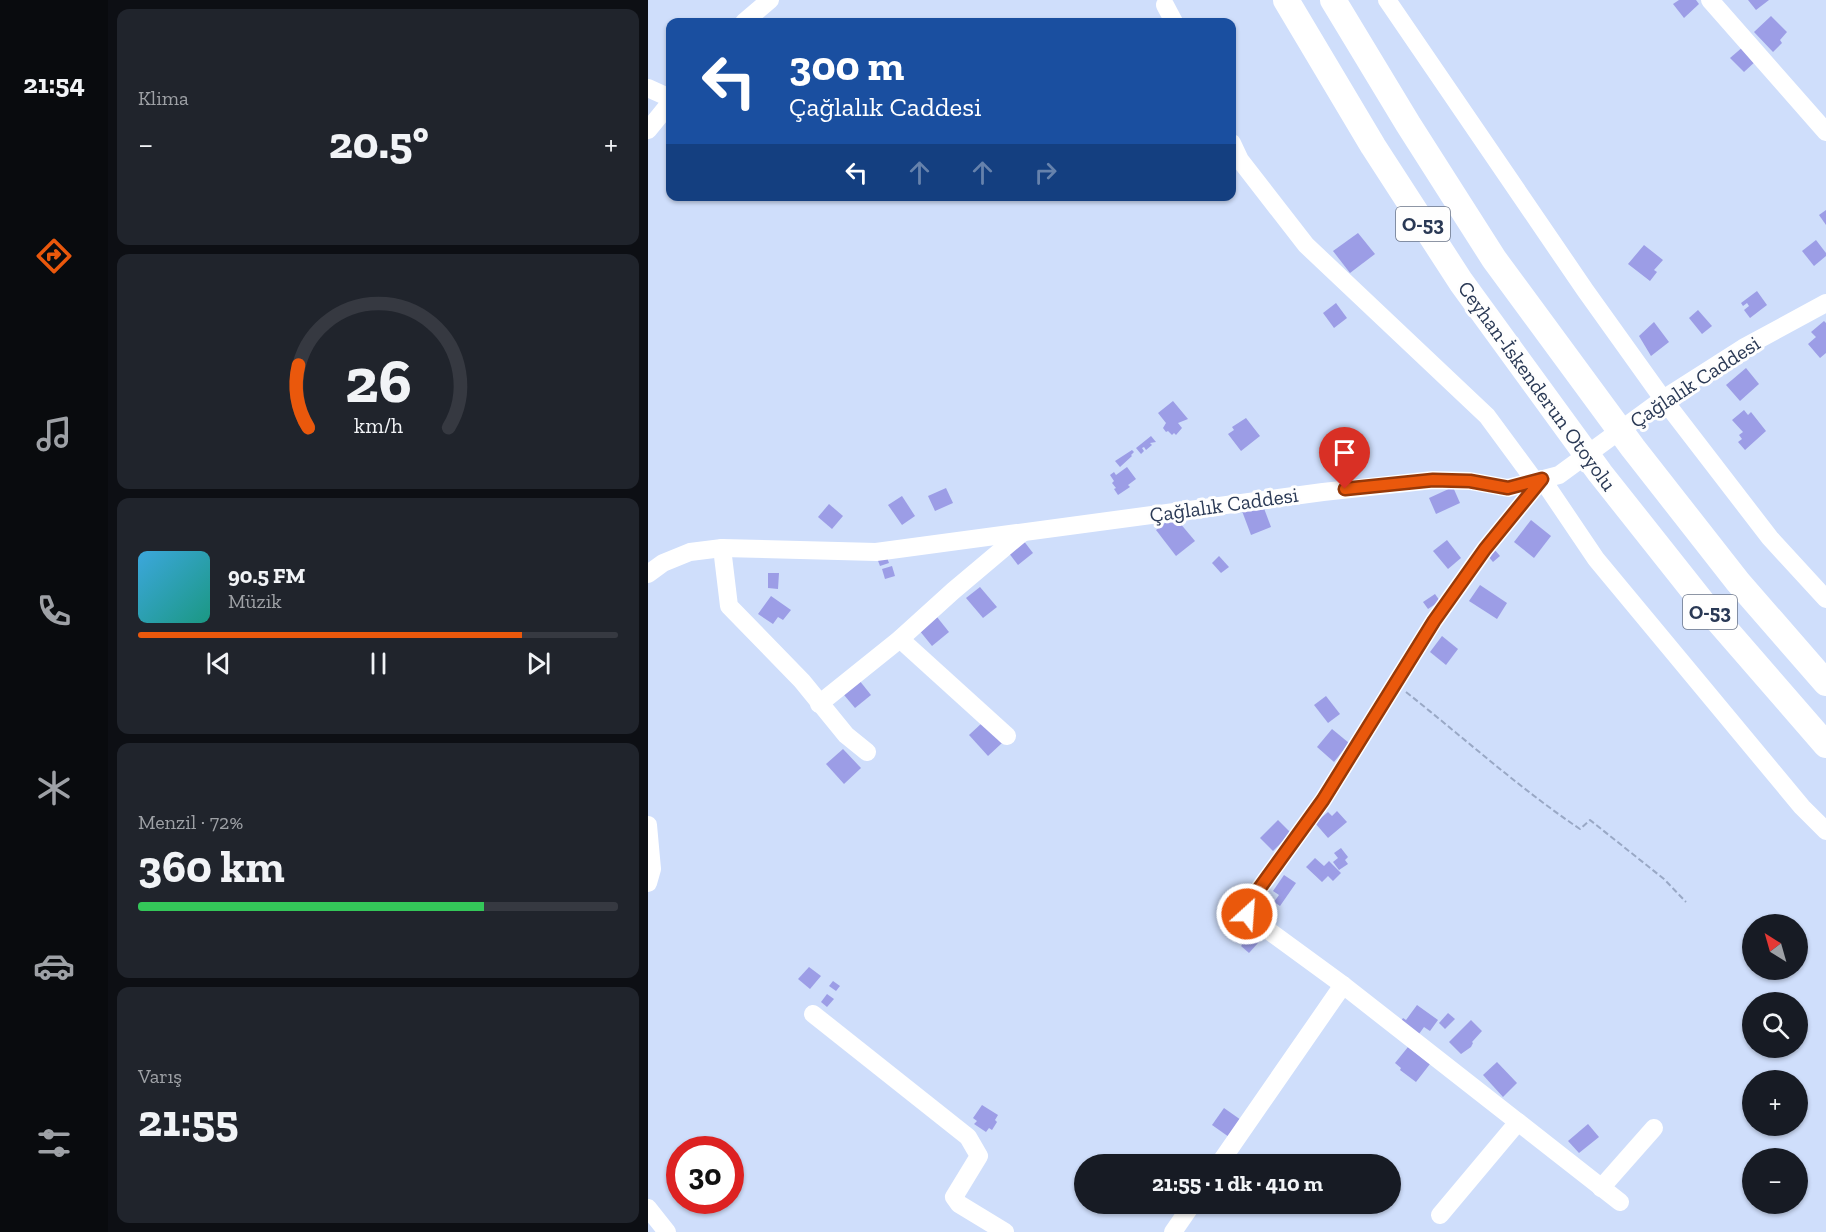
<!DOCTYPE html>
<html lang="tr">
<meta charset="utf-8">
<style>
body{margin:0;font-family:"Zilla Slab",serif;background:#20242c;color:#f1f3f6;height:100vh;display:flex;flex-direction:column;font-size:22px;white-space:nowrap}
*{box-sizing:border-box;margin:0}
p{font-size:20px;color:#9ea1a6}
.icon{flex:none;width:33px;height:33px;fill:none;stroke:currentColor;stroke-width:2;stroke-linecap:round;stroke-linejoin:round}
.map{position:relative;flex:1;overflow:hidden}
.side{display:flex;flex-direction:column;gap:9px;padding:9px;background:#0d0f14;width:540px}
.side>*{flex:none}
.banner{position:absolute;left:18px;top:18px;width:570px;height:183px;border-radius:12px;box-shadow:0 2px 4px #0004;background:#1a4fa0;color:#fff;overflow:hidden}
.needle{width:39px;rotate:323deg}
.tools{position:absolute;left:1094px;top:914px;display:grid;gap:12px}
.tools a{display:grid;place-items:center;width:66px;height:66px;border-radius:50%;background:#171b24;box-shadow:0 2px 4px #0004;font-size:30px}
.speed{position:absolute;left:18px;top:1136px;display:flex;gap:12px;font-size:30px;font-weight:700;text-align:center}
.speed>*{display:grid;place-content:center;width:78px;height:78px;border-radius:50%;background:#171b24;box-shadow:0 2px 4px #0004;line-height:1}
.speed .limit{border:9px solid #d22;background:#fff;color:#111}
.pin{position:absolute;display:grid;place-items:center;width:51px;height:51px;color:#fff;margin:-62px -26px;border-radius:50% 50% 50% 0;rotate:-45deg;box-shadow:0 0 6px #0007}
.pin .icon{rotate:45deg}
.me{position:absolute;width:66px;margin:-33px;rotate:26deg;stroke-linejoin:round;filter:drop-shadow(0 0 4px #0008)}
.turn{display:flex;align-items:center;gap:21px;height:126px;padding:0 24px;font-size:27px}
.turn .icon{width:78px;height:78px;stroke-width:2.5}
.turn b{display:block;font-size:42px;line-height:51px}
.lanes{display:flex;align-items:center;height:57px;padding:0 24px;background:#0003;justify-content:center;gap:30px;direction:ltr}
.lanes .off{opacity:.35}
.big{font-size:45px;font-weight:700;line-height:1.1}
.side .widget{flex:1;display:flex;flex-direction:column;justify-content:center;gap:9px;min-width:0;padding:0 21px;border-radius:12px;background:#20242c}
.side .dial{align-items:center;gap:0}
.dial svg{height:156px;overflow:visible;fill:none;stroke:#363941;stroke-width:7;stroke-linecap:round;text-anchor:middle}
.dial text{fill:#f1f3f6;stroke:none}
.song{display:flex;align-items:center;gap:18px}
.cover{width:72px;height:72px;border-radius:9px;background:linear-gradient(135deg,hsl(200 70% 55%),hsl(170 70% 35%))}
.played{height:6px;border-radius:3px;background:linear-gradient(90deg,#ea580c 80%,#363941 80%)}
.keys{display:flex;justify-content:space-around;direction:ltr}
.heat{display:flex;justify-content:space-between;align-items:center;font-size:33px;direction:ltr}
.charge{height:9px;border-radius:4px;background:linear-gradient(90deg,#34c759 72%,#363941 0)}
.trip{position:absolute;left:426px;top:1154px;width:327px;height:60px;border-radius:30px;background:#171b24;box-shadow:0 2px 4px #0004;font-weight:700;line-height:60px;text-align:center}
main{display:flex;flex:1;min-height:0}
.menu{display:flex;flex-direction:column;width:108px;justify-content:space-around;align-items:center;background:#090b0e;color:#9ea1a6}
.menu .icon{width:42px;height:42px}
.menu .current{color:#ea580c}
.menu b{font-size:27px;color:#f1f3f6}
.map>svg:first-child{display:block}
</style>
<main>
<nav class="menu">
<b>21:54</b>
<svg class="icon current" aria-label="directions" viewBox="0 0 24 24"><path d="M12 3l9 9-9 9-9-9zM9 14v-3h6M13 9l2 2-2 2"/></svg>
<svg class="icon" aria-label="music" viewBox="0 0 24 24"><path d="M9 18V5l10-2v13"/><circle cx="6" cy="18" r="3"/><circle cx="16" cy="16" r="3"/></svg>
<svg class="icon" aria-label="phone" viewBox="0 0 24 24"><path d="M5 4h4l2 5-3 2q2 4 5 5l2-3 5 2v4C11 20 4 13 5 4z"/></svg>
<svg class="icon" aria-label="climate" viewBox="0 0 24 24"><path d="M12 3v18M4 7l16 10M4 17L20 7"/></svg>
<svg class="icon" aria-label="car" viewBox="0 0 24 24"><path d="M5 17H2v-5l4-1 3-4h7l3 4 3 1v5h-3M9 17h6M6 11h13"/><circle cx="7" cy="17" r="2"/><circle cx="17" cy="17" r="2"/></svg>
<svg class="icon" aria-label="filters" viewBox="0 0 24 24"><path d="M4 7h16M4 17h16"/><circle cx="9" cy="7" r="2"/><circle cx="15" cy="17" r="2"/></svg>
</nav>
<section class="side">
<div class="widget"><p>Klima</p>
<div class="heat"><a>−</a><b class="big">20.5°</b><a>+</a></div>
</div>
<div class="widget dial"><svg viewBox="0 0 100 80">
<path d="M14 69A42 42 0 1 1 86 69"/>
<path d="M14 69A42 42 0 0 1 9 37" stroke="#ea580c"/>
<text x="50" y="56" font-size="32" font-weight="700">26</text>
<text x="50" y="72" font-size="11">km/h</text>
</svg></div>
<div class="widget">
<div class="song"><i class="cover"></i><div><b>90.5 FM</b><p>Müzik</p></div></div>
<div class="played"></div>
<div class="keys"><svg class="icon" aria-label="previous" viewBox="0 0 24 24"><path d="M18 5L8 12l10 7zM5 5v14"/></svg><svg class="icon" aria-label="pause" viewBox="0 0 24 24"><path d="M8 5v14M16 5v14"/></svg><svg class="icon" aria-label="next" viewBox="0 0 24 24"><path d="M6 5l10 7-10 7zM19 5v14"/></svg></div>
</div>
<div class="widget"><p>Menzil · 72%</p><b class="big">360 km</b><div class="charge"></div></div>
<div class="widget"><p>Varış</p><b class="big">21:55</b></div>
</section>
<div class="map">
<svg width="1178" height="1232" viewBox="0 0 1178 1232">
<rect width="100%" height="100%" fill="#cfdefb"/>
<!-- building -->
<g fill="#9c9de6">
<polygon points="1031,0 1048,0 1051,4 1036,18 1025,4"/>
<polygon points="1100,0 1121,0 1108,10"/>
<polygon points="1123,16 1139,32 1132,40 1134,43 1125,52 1106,32"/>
<polygon points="1096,46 1109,60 1096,72 1082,58"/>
<polygon points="1178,210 1178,225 1171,215"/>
<polygon points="710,233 727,254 702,273 685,251"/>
<polygon points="1168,240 1178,253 1178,256 1166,266 1154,251"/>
<polygon points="996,245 1015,260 1006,270 1009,272 1002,281 980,264"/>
<polygon points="1109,291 1119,305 1102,318 1096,310 1101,306 1099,303 1095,306 1093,303"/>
<polygon points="688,303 699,318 686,328 675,313"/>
<polygon points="1050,310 1064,326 1054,334 1041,318"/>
<polygon points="1176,321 1178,323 1178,353 1172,358 1160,344 1168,337 1163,332"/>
<polygon points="1006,322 1021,342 1003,356 991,336"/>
<polygon points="1098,368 1111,384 1092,401 1078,385"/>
<polygon points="525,401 540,419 530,423 534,428 528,435 526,433 524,435 520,431 518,432 515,428 518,423 510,413"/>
<polygon points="1096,410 1100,415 1103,412 1118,431 1097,450 1090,442 1094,439 1091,435 1095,432 1084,420"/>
<polygon points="598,418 612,436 593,451 580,434 586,430 584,427"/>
<polygon points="503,436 508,442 502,443 504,445 498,450 496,447 494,448 496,451 493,454 488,448"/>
<polygon points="484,450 486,452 483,455 484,456 472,467 467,461"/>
<polygon points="479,467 488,479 480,485 482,487 470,495 466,489 468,488 464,483 466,481 462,475 466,472 468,475"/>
<polygon points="805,487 812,503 788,514 781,498"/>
<polygon points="298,488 305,503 287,511 280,496"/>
<polygon points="254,496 267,516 254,525 240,505"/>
<polygon points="614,503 623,527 603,535 594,511"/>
<polygon points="181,504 195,516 184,529 170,517"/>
<polygon points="526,516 547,541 528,556 508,530"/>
<polygon points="883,520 903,536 886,558 866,542"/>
<polygon points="375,540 385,553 370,565 360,552"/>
<polygon points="799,540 813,558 800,569 785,551"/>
<polygon points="846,549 852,556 845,562 839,555"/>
<polygon points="238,555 241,563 232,566 229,558"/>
<polygon points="571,556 581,567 573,573 564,563"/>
<polygon points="244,566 247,576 237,579 234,569"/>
<polygon points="120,573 131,573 130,589 120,588"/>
<polygon points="832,585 859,603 849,619 821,601"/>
<polygon points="332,587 349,607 335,618 318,598"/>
<polygon points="787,594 792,601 780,609 775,602"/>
<polygon points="123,596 143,610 135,620 130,617 125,624 110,614"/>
<polygon points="289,617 301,632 284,646 271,630"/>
<polygon points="794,636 810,649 798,665 782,652"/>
<polygon points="207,675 223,695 207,708 191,689"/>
<polygon points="678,696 692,714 680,723 666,705"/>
<polygon points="335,722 354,743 340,756 321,735"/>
<polygon points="684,729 701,743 686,762 669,747"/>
<polygon points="195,749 213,768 196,784 178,764"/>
<polygon points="689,811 699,822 680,838 667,823 680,812 684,816"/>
<polygon points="630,820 643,833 625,851 612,838"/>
<polygon points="693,848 700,857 697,860 700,864 691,870 685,862 690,858 686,853"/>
<polygon points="667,858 676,866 681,861 693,873 685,881 680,876 674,882 658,867"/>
<polygon points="636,875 648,883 632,906 626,902 631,895 625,891"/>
<polygon points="591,927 598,933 589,943 582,937"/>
<polygon points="610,927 618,934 601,953 593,946"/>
<polygon points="161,967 173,976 162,989 150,979"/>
<polygon points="185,981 192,986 188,991 181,986"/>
<polygon points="179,994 186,999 179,1007 173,1002"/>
<polygon points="769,1005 790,1020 782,1031 776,1027 771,1034 753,1021 755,1018 758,1020"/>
<polygon points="800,1013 807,1019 797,1029 791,1023"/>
<polygon points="823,1020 834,1031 824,1042 825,1043 823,1047 813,1054 801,1042"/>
<polygon points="760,1047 782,1064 768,1082 752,1070 753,1068 747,1063"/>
<polygon points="849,1062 869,1083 855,1097 835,1075"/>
<polygon points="334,1105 350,1115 347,1120 349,1122 344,1130 341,1128 338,1132 326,1124 329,1121 325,1118"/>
<polygon points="576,1108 593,1120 581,1137 564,1125"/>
<polygon points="940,1124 951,1137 931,1153 920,1141"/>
</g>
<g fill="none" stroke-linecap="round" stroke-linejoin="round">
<!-- path -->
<path stroke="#99a8c5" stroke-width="2" stroke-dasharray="6 3" stroke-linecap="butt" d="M758,692C816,738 871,788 932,829L942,820L1016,879L1038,902"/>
<!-- minor -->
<g stroke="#fff" stroke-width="18">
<polyline points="739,0 937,290 1015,399 1122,538 1178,599"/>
<polyline points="1062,0 1178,132"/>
<polyline points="517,5 526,22"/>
<polyline points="96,22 122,0"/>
<polyline points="0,88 22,98"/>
<polyline points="0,130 22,103"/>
<polyline points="584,143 592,160 658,245 839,416 887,481"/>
<polyline points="74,548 81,606 154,681 198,735 219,752"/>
<polyline points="0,574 15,563 42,552 74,548 228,552 675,492 785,480 822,481 860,488 911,475 1015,399 1095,348 1178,303"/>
<polyline points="252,639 359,736"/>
<polyline points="171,704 252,639 305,591 374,533"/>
<polyline points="0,825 4,869 0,883"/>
<polyline points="165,1014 320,1137 331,1156 306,1197 311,1204 357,1232"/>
<polyline points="571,1164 695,985"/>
<polyline points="953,1188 1006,1128"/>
<polyline points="972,1202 695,985 606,920 599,914 598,907 675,800 786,621 837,549 894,479 948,559 1154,807 1178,831"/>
<polyline points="0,1208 19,1232"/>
<polyline points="792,1215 870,1122"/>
<polyline points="525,1232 545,1203"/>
</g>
<!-- highway -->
<g stroke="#fff" stroke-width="26">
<polyline points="638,0 725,146 813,282 952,473 1059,608 1178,745"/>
<polyline points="685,0 760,124 846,259 985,448 1090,582 1178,683"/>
</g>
</g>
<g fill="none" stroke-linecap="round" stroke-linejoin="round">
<!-- route casing -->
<g stroke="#983908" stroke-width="15">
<polyline id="route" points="599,914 598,907 675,800 786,621 837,549 894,479 860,488 822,481 785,480 697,489"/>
</g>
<!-- route -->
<use href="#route" stroke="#ea580c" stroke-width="10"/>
</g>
<g text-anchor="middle" stroke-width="6" stroke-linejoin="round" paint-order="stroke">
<!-- shield labels -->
<g fill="#fefefe" stroke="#6a7488" stroke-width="1.5">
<rect x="748" y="207" width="54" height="34" rx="4.5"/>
<rect x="1035" y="595" width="54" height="34" rx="4.5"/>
</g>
<g font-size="20" font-weight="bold" fill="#2a3955">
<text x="775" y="231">O-53</text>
<text x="1062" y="619">O-53</text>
</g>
<!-- street labels -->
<g font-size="21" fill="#2a3955" stroke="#fefefe">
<text transform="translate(1047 382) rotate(-33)" y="7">Çağlalık Caddesi</text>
<text transform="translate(889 386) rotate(54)" y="7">Ceyhan-İskenderun Otoyolu</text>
<text transform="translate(576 505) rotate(-8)" y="7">Çağlalık Caddesi</text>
</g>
</g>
</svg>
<div class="tools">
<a><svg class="needle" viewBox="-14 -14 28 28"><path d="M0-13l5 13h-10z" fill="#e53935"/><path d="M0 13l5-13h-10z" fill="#9ea1a6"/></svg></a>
<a><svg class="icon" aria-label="search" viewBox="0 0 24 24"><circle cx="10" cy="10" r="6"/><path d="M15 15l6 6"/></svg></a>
<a>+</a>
<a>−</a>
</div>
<div class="speed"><div class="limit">30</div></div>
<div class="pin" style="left:697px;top:489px;background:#d93025"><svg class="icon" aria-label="arrive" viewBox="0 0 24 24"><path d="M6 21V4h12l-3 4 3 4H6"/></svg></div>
<svg class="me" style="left:599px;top:914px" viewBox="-20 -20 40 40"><circle r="17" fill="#ea580c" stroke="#fff" stroke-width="3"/><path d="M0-11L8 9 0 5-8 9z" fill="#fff"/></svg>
<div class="trip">21:55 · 1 dk · 410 m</div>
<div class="banner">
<div class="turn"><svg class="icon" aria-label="left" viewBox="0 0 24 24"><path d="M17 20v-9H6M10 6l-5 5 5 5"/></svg><div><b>300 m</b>Çağlalık Caddesi</div></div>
<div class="lanes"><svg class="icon" aria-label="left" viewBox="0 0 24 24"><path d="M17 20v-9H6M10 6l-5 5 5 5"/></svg><svg class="icon off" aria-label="ahead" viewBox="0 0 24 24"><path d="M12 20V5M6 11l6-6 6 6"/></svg><svg class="icon off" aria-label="ahead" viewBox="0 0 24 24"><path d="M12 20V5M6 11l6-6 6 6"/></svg><svg class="icon off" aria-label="right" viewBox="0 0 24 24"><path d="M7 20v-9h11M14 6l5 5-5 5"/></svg></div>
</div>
</div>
</main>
